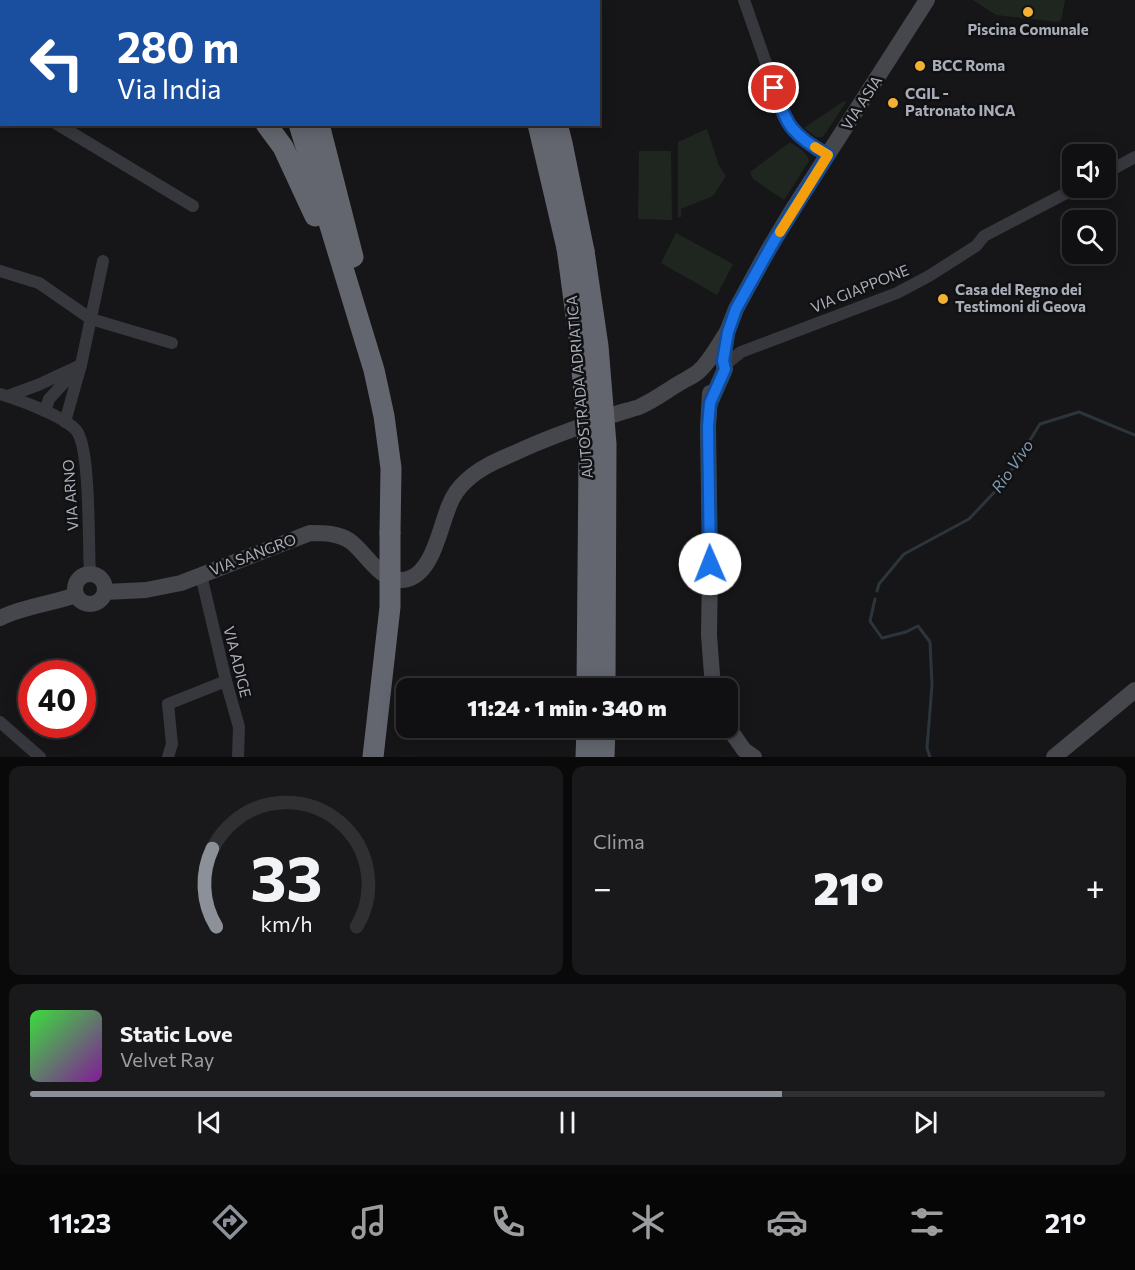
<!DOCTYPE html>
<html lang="it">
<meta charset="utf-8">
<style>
body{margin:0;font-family:Commissioner,sans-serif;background:#19191b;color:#f1f3f6;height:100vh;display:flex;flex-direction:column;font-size:22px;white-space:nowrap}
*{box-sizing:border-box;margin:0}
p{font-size:20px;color:#9c9d9f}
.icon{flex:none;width:33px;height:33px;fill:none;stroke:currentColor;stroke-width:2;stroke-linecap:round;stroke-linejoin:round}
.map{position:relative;height:757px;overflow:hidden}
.side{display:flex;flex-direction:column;gap:9px;padding:9px;background:#09090a;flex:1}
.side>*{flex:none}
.guide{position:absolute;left:0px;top:0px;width:600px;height:126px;box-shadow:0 3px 15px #0003,0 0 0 2px #303032;background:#1a4fa0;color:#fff;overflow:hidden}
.fabs{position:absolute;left:1062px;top:144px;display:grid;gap:12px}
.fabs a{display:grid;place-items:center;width:54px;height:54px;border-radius:12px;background:#101012;box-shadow:0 3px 15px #0003,0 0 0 2px #303032;font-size:30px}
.speed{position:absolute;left:18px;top:660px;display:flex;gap:12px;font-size:30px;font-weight:700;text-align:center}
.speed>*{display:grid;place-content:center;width:78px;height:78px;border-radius:50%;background:#101012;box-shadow:0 3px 15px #0003,0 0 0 2px #303032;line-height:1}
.speed .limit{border:9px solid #d22;background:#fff;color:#111}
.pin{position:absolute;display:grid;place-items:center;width:51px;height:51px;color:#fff;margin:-26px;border:3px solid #fff;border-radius:50%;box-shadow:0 2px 6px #0007}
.me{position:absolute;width:66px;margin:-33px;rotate:359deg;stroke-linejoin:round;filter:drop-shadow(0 0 4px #0008)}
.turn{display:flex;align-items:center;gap:21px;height:126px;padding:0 18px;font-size:27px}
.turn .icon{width:78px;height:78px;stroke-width:2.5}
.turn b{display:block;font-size:42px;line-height:51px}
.big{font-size:45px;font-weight:800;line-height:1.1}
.side .card{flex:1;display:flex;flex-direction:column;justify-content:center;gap:9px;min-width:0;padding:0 21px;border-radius:12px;background:#19191b}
.side .dial{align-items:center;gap:0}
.dial svg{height:156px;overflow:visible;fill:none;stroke:#303032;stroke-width:7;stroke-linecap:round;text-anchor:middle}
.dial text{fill:#f1f3f6;stroke:none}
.song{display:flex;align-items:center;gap:18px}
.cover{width:72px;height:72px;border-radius:9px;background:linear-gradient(135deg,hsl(120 70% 55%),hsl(290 70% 35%))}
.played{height:6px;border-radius:3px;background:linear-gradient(90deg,#8c9099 70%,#303032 70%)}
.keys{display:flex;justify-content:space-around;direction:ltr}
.heat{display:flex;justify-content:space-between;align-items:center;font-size:33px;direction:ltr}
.side .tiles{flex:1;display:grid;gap:9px;grid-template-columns:1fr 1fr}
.card:last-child{grid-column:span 2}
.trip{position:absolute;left:396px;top:678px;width:342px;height:60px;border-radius:12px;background:#101012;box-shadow:0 3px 15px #0003,0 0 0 2px #303032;font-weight:800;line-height:60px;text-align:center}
.menu{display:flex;height:96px;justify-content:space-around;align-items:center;background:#060607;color:#9c9d9f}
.menu .icon{width:42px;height:42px}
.menu .active{color:#8c9099}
.menu b{font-size:27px;color:#f1f3f6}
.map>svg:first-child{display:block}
</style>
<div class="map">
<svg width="1135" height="757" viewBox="0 0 1135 757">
<rect width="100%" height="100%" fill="#161618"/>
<!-- green -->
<g fill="#1e261f">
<polygon points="973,0 1065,0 1061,20 1058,22 996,15"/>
<polygon points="844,101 846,102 823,137 816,137 804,128"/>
<polygon points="707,129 719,166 726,176 713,196 681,209 681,217 678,217 678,142"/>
<path d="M790,142C797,147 808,152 809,161L784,200L753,179L750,172Z"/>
<polygon points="639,151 671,151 672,220 638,219"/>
<polygon points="676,233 733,264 717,295 661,263"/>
</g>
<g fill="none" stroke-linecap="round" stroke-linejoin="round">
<!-- stream -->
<g stroke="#2c353c" stroke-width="3">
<polyline points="877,591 879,584 904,554 969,519 1004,482 1040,424 1079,412 1135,435"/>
<polyline points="875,599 870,621 882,638 906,632 918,626 930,642 932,685 927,748 930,757"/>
</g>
<!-- street -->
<g stroke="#37383d" stroke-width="12">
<polyline points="744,0 782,109 791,128 809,144 828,155"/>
<polyline points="0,95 2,95"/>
<polyline points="57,124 193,206"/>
<polyline points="1106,173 1135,157"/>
<polyline points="0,271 39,283 91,319 172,343"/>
<polyline points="725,365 741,352 897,293 929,276 976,246 984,236 1076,188"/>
<path d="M0,394C19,400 62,415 76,430C91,447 88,546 90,573"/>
<polyline points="8,396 38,385 81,365"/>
<polyline points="45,411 49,399 76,370"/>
<polyline points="65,422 81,365 103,261"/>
<polyline points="201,575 226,681 239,727 238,757"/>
<polyline points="0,722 40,757"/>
<polyline points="168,757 172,744 168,704 226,681"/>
</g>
<!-- secondary -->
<g stroke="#45474d" stroke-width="16">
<polyline points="710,393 708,427 710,564 709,635 713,688"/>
<polyline points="710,403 725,369 723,361 727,332 736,309 766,254 791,212 927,0"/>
<circle cx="90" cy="589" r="15"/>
<path d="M105,592L146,590L181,583L310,533C324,533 338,533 350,541C367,553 381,586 408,579C433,572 440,527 449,506C453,495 459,487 467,480C482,466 501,459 519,451C549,437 581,426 613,415C621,412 630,410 639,407C653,401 665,392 678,384C684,380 692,377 698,372C710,362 718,345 727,332"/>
<path d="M0,618C24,606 51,604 76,595"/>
<polyline points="728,727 744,750 754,757"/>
<polyline points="1054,757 1135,690"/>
</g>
<!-- highway -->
<g stroke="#63666e" stroke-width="21">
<polyline points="127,0 128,2"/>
<polyline points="261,0 261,2"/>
<polyline points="503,0 503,2"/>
<polyline points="521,0 522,2"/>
<polyline points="309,2 309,0"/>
<polyline points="266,124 283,147 315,216"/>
<polyline points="299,124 374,370 384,416 391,468 390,533"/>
<polyline points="319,124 353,257"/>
<polyline points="538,124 567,248"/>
<polyline points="557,124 562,143 584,251"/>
<polyline points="586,757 587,728"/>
<polyline points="604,757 605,728"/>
</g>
<!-- highway-bridge -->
<g stroke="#63666e" stroke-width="21">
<polyline points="567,248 580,345 589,456 587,688"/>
<polyline points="584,251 598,346 606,444 605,688"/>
<polyline points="373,757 390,607 390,533"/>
</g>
</g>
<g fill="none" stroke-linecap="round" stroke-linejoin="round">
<!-- route casing -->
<g stroke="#114b97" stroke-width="15">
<path id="route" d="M710,564L708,427L710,403L725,369L723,361L728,332L736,309L774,241L828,155C815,148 802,140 792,128C783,117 779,101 774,88"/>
</g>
<!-- route -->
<use href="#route" stroke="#1a73e8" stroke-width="10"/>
<!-- slow -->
<polyline stroke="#f59e0b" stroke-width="10" points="780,232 828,155 815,147"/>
</g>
<!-- markers -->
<g fill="#f2b134" stroke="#111113" stroke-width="2">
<circle cx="1028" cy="12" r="6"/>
<circle cx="920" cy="66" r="6"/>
<circle cx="893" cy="103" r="6"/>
<circle cx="943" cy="299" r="6"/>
</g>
<g text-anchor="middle" stroke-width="5" stroke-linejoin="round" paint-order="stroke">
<!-- poi labels -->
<g font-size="15" font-weight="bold" fill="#a8adb8" stroke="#111113" text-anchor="start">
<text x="1028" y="35" text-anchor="middle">Piscina Comunale</text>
<text x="932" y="71">BCC Roma</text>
<text x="905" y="99">CGIL -<tspan x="905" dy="17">Patronato INCA</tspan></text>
<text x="955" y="295">Casa del Regno dei<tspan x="955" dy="17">Testimoni di Geova</tspan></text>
</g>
<!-- street labels -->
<g font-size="15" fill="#a8adb8" stroke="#111113">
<text transform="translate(862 103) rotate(-57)" y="5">VIA ASIA</text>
<text transform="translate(860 289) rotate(-22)" y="5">VIA GIAPPONE</text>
<text transform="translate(580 387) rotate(-95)" y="5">AUTOSTRADA ADRIATICA</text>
<text transform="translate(71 495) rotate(-94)" y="5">VIA ARNO</text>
<text transform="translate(253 555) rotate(-21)" y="5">VIA SANGRO</text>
<text transform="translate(237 662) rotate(76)" y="5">VIA ADIGE</text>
</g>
<!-- water labels -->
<g font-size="16" font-style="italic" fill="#7f9bb3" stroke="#111113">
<text transform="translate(1012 466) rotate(-55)" y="6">Rio Vivo</text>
</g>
</g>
</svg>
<div class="fabs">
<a><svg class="icon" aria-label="sound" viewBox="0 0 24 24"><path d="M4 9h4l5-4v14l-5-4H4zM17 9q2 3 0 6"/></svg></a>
<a><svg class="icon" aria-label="search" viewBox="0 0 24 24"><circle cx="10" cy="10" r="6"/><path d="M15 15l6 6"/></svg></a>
</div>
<div class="speed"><div class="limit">40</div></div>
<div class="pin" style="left:774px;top:88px;background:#d93025"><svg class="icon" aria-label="arrive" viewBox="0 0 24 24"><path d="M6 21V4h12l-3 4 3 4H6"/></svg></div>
<svg class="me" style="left:710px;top:564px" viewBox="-20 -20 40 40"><circle r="19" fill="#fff"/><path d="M0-13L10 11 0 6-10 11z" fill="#1a73e8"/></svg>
<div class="trip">11:24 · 1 min · 340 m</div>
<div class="guide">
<div class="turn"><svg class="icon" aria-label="left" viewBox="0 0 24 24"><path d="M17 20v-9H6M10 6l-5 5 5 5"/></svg><div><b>280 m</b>Via India</div></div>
</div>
</div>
<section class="side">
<div class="tiles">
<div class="card dial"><svg viewBox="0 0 100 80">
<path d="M14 69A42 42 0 1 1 86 69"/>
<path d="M14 69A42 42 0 0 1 12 29" stroke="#8c9099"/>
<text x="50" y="56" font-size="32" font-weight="700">33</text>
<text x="50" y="72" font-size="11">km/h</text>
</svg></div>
<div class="card"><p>Clima</p>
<div class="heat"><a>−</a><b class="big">21°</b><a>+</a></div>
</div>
<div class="card">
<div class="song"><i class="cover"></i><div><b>Static Love</b><p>Velvet Ray</p></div></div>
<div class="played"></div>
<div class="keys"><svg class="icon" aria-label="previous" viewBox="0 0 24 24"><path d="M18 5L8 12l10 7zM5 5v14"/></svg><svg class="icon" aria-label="pause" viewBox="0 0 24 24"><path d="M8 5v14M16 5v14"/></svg><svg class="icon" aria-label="next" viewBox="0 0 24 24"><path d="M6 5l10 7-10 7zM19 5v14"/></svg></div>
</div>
</div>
</section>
<nav class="menu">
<b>11:23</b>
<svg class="icon active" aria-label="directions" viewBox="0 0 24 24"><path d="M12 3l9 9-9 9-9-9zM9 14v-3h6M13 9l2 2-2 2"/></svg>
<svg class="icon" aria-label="music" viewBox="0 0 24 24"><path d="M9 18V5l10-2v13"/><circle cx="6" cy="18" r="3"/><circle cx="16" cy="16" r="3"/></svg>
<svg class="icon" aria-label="phone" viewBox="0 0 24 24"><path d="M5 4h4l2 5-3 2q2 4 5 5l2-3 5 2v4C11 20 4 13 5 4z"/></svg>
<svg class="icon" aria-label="climate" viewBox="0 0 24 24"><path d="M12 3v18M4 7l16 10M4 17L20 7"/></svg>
<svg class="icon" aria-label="car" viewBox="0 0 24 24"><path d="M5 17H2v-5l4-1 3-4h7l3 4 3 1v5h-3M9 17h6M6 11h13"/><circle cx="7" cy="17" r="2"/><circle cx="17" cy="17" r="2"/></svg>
<svg class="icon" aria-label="filters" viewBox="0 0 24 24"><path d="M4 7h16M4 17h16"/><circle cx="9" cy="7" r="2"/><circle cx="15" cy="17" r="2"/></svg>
<b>21°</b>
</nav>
